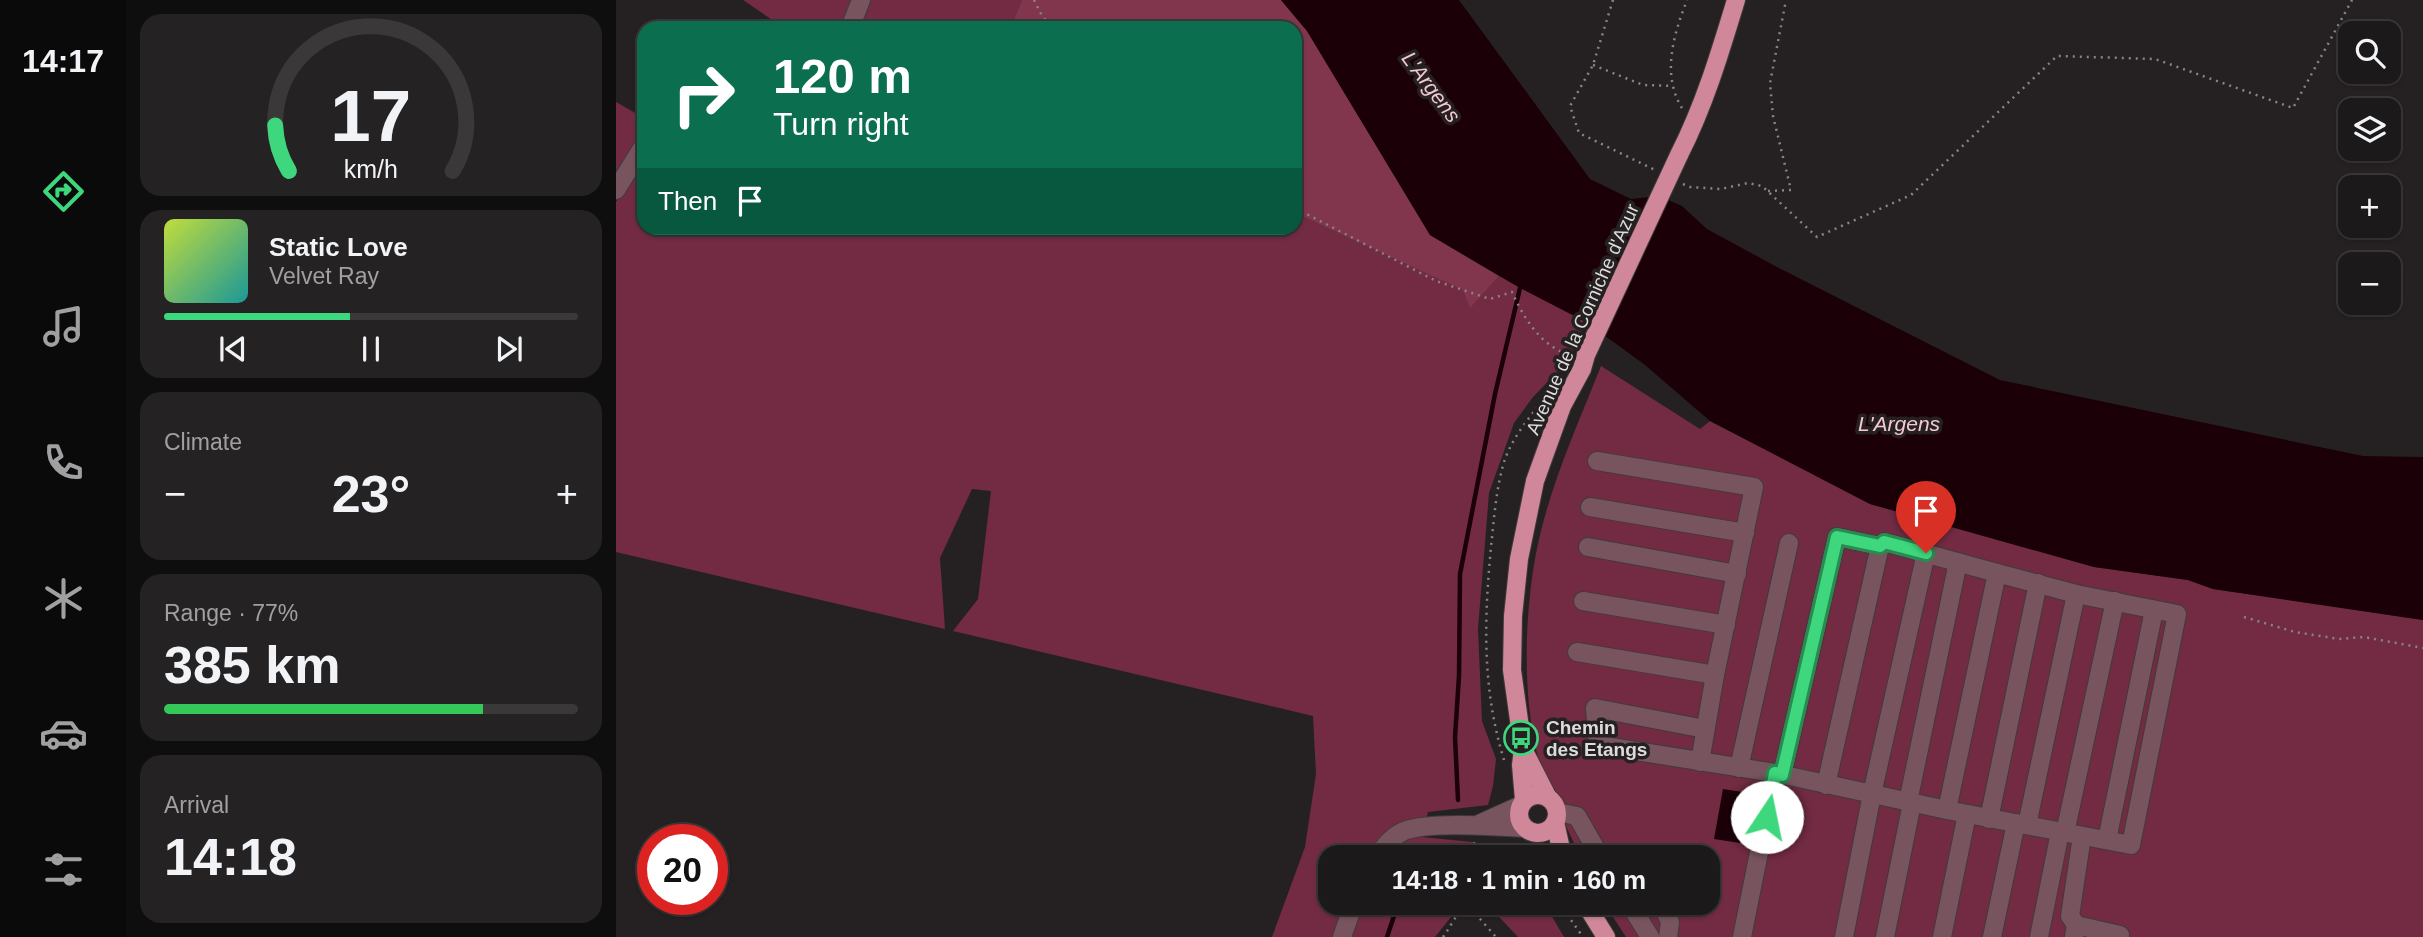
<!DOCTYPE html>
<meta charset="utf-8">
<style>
body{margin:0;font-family:Helvetica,sans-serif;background:#252223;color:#f1f3f6;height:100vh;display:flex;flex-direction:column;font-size:26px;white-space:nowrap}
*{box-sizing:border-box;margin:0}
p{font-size:23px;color:#a0a0a2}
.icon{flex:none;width:38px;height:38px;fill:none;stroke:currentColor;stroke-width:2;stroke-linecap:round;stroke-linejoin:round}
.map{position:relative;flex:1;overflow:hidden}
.panel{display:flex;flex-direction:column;gap:14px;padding:14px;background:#0f0e0e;width:490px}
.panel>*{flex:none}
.banner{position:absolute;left:21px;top:21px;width:665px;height:214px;border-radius:21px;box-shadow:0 2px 5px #0004,0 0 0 2px #3a3839;background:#0b6e4f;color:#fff;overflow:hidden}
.tools{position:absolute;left:1722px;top:21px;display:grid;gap:14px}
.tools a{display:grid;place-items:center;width:63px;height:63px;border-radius:14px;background:#1c191a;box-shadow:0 2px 5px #0004,0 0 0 2px #3a3839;font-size:35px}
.speed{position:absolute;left:21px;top:824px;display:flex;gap:14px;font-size:35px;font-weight:700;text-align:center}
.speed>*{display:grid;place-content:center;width:91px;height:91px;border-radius:50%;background:#1c191a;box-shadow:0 2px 5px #0004,0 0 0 2px #3a3839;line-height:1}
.speed .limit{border:10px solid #d22;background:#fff;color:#111}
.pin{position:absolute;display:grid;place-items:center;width:60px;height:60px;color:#fff;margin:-72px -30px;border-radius:50% 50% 50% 0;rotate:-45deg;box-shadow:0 0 7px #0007}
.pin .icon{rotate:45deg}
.me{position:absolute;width:77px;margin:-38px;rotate:11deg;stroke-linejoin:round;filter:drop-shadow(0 0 5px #0008)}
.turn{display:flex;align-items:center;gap:24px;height:147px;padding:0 21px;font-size:32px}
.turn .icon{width:91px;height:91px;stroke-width:2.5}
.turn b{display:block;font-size:49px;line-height:60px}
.then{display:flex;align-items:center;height:66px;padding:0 21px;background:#0003;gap:14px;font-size:26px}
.big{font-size:52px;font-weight:700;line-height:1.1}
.panel .card{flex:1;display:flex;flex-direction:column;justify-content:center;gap:10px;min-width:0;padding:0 24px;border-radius:21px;background:#252223}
.panel .dial{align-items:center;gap:0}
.dial svg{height:182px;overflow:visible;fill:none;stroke:#3a3839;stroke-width:7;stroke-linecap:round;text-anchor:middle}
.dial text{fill:#f1f3f6;stroke:none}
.song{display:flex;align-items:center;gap:21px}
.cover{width:84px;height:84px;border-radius:10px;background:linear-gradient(135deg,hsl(70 70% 55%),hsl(180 70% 35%))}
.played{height:7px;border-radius:4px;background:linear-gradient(90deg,#3ed77d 45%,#3a3839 45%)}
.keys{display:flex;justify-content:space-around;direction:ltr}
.heat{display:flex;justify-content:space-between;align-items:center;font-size:38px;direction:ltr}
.charge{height:10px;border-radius:5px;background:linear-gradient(90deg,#34c759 77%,#3a3839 0)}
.trip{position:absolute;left:702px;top:845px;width:402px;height:70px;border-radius:21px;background:#1c191a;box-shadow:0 2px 5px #0004,0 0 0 2px #3a3839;font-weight:700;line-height:70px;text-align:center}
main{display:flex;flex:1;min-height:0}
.menu{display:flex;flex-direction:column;width:126px;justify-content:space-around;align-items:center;background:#0b0a0a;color:#a0a0a2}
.menu .icon{width:49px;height:49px}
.menu .active{color:#3ed77d}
.menu b{font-size:32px;color:#f1f3f6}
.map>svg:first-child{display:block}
</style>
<main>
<nav class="menu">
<b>14:17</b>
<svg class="icon active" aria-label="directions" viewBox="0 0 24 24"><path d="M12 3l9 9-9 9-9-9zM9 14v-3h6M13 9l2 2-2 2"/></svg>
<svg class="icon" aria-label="music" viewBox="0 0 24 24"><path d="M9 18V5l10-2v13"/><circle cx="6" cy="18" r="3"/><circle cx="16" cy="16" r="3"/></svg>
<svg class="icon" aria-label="phone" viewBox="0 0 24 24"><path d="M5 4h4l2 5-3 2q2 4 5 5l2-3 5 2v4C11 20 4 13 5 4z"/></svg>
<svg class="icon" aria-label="climate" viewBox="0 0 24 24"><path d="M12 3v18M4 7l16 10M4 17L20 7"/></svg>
<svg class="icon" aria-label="car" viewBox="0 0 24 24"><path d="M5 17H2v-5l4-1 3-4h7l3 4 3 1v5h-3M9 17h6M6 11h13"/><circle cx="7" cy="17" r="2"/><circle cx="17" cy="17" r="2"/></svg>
<svg class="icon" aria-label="filters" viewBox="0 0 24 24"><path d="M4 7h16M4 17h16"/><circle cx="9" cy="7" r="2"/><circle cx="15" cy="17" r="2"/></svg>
</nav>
<section class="panel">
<div class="card dial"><svg viewBox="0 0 100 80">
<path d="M14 69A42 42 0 1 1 86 69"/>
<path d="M14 69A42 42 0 0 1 8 49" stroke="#3ed77d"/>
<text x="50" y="56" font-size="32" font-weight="700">17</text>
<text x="50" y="72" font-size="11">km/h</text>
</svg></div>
<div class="card">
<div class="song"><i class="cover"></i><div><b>Static Love</b><p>Velvet Ray</p></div></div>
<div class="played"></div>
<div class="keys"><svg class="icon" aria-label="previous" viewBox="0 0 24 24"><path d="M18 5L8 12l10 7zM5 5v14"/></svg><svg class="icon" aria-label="pause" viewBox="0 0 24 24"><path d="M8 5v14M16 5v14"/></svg><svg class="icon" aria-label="next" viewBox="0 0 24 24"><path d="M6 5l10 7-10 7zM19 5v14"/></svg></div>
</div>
<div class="card"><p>Climate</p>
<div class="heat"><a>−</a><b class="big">23°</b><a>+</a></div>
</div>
<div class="card"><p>Range · 77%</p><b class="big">385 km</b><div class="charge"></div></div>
<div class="card"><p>Arrival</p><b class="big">14:18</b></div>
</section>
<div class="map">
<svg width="1807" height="937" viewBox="0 0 1807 937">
<rect width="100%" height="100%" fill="#252122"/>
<!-- green -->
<g fill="#722b42">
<polygon points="127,0 406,0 394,28 168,28"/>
<polygon points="0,102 28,118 28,136 0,176"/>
<polygon points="28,154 28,228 679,228 679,213 848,290 854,307 883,276 970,322 954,359 917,397 898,423 873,493 862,629 866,721 880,759 877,786 872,805 812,812 806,837 856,842 897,852 900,857 714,858 714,903 846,903 819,937 656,937 689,847 700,774 697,716 337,631 362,599 375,491 356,489 324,558 329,629 0,552 0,202"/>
<path d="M985,366L1084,429L1094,421L1254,504L1478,567L1572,580L1597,589L1807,620V937H1010L988,903H1092V858H965C949,823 929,787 920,749C905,684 909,591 926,527C940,472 964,419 985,366Z"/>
<polygon points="870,903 928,903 948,937 902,937"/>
</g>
<!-- forest -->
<polygon fill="#82364e" points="406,0 665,0 691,31 814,235 883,276 854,308 847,290 679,213 679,28 394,28"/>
<!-- water -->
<g fill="#1c0007">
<polygon points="665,0 843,0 974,179 1015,199 1043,196 1066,206 1091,229 1161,267 1384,380 1747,456 1807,457 1807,620 1597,589 1572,580 1478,567 1254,504 1094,421 1029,365 970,322 904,288 814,235 691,31"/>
<polygon points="1107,789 1133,793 1124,843 1098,839"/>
</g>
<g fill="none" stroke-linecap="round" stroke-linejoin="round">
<!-- stream -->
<g stroke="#1c0007" stroke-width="4.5">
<polyline points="842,800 839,737 843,676 844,574 879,394 904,288 908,283"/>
<polyline points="838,858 841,854"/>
<polyline points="771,937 778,916 791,903"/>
</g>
<!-- minor casing -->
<g stroke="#3f3b3c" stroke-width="20">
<g id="minor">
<polyline points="234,28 245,0"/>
<polyline points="0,190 28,145"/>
<polyline points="981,461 1138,487 1099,675 1084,762"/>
<polyline points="974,507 1129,533"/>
<polyline points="972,547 1121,574"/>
<polyline points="967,601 1110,625"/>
<polyline points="961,652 1099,675"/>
<polyline points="1089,729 979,708 982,745 1159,773 1331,810 1515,845 1561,614 1460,594 1381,573 1331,810"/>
<polyline points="1123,768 1173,543"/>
<polyline points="1166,775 1221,537 1264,546 1268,542 1381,573"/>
<polyline points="1210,785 1264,546"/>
<polyline points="1292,802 1342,562"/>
<polyline points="941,812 961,816 985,858"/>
<polyline points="1373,819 1422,583"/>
<polyline points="863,824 905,805"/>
<polyline points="1411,825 1460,594"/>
<polyline points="1449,833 1499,601"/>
<polyline points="1491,840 1538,610"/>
<path d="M761,858C767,847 777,836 788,831C813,821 879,826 908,828"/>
<polyline points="1013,903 1034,937"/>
<polyline points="1045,903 1054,922 1052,937"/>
<polyline points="1460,925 1504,935 1503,937"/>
<polyline points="726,937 738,903"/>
<polyline points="1126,937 1159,773"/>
<polyline points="1228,937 1256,794 1310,553"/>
<polyline points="1269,937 1296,803"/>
<polyline points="1326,937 1351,814"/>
<polyline points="1376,937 1400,823"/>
<polyline points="1423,937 1444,832"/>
<polyline points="1458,937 1460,925 1454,916 1466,836"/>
</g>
</g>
<!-- major casing -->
<g stroke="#3f3b3c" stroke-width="20">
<g id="major">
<path d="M1063,155C1088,106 1104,53 1120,0"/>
<polyline points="907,749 931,796"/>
<circle cx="922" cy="814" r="19"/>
<polyline points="908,800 905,765 907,749 896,670 897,616 903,559 919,481 946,406 966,369 970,355"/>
<polyline points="939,822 947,858"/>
<polyline points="969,903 990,937"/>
</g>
</g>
<!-- path -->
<g stroke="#888585" stroke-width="2.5" stroke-dasharray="2 5" stroke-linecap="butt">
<polyline points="418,0 426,16 437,28"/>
<polyline points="997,0 977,65 954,106 963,133 1039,170"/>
<polyline points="977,65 1027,85 1057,86"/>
<path d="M1066,108C1045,74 1058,34 1071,0"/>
<polyline points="1067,184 1074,187 1105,189 1132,183 1146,186 1201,237 1295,195 1441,56 1539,59 1677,108 1736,0"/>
<polyline points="1152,191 1175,190 1157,116 1154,83 1170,0"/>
<path d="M679,208L820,281L874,299L896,292C907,316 922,342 948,353L949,366"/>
<polyline points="1628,617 1679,632 1723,639 1748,637 1807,648"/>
<path d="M888,760C866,688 868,621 875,547C878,519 880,489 888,462C896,437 916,414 932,394"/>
<polyline points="900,844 912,858"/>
<polyline points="855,858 859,840"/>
<polyline points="850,903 880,937"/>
<polyline points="943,903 967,937"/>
<path d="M827,937C835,926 841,912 851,904"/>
</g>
<!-- minor -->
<use href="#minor" stroke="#78555e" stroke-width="18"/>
<!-- major -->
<use href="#major" stroke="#cf8799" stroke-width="18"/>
<!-- major-bridge casing -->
<g stroke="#3f3b3c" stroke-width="20" stroke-linecap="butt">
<polyline id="major-bridge" points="970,355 1063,155"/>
</g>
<!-- major-bridge -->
<use href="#major-bridge" stroke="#cf8799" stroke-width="18"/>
</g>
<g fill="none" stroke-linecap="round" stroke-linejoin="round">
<!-- route casing -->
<g stroke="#288c51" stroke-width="18">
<polyline id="route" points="1151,817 1159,773 1166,775 1221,537 1264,546 1268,542 1310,553"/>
</g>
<!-- route -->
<use href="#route" stroke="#3ed77d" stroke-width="12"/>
</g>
<!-- icons -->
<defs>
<g id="bus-ring" transform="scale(1.75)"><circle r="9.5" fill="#252122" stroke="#3ed77d" stroke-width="1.5"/><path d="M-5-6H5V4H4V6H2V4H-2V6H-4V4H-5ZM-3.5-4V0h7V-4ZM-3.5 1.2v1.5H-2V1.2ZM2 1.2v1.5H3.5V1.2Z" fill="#3ed77d"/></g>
</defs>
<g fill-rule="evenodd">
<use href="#bus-ring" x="905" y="738"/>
</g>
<g text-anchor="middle" stroke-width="7" stroke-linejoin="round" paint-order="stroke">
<!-- street labels -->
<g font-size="19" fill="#dedbdb" stroke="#252122">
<text transform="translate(966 319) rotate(-66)" y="7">Avenue de la Corniche d'Azur</text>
</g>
<!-- poi labels -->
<g font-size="19" font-weight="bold" fill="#dedbdb" stroke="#252122" text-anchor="start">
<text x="930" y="734">Chemin<tspan x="930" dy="22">des Etangs</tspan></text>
</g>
<!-- water labels -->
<g font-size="21" font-style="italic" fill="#f6c8d2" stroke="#252122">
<text transform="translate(815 87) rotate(53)" y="7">L'Argens</text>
<text x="1283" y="431">L'Argens</text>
</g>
</g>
</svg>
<div class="tools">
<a><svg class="icon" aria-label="search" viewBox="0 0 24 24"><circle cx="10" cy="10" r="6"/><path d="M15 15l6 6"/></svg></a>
<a><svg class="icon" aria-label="layers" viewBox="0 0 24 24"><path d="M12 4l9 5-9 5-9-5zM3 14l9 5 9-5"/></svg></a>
<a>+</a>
<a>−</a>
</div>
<div class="speed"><div class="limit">20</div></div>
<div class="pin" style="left:1310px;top:553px;background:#d93025"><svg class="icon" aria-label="arrive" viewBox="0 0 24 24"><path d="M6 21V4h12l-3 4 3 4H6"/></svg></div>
<svg class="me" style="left:1151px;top:817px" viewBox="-20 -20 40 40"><circle r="19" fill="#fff"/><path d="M0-13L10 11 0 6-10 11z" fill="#3ed77d"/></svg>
<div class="trip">14:18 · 1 min · 160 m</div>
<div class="banner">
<div class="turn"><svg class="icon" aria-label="right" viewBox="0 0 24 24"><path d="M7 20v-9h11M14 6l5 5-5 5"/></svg><div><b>120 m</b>Turn right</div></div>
<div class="then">Then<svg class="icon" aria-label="arrive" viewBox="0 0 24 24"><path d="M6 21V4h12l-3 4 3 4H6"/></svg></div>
</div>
</div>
</main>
